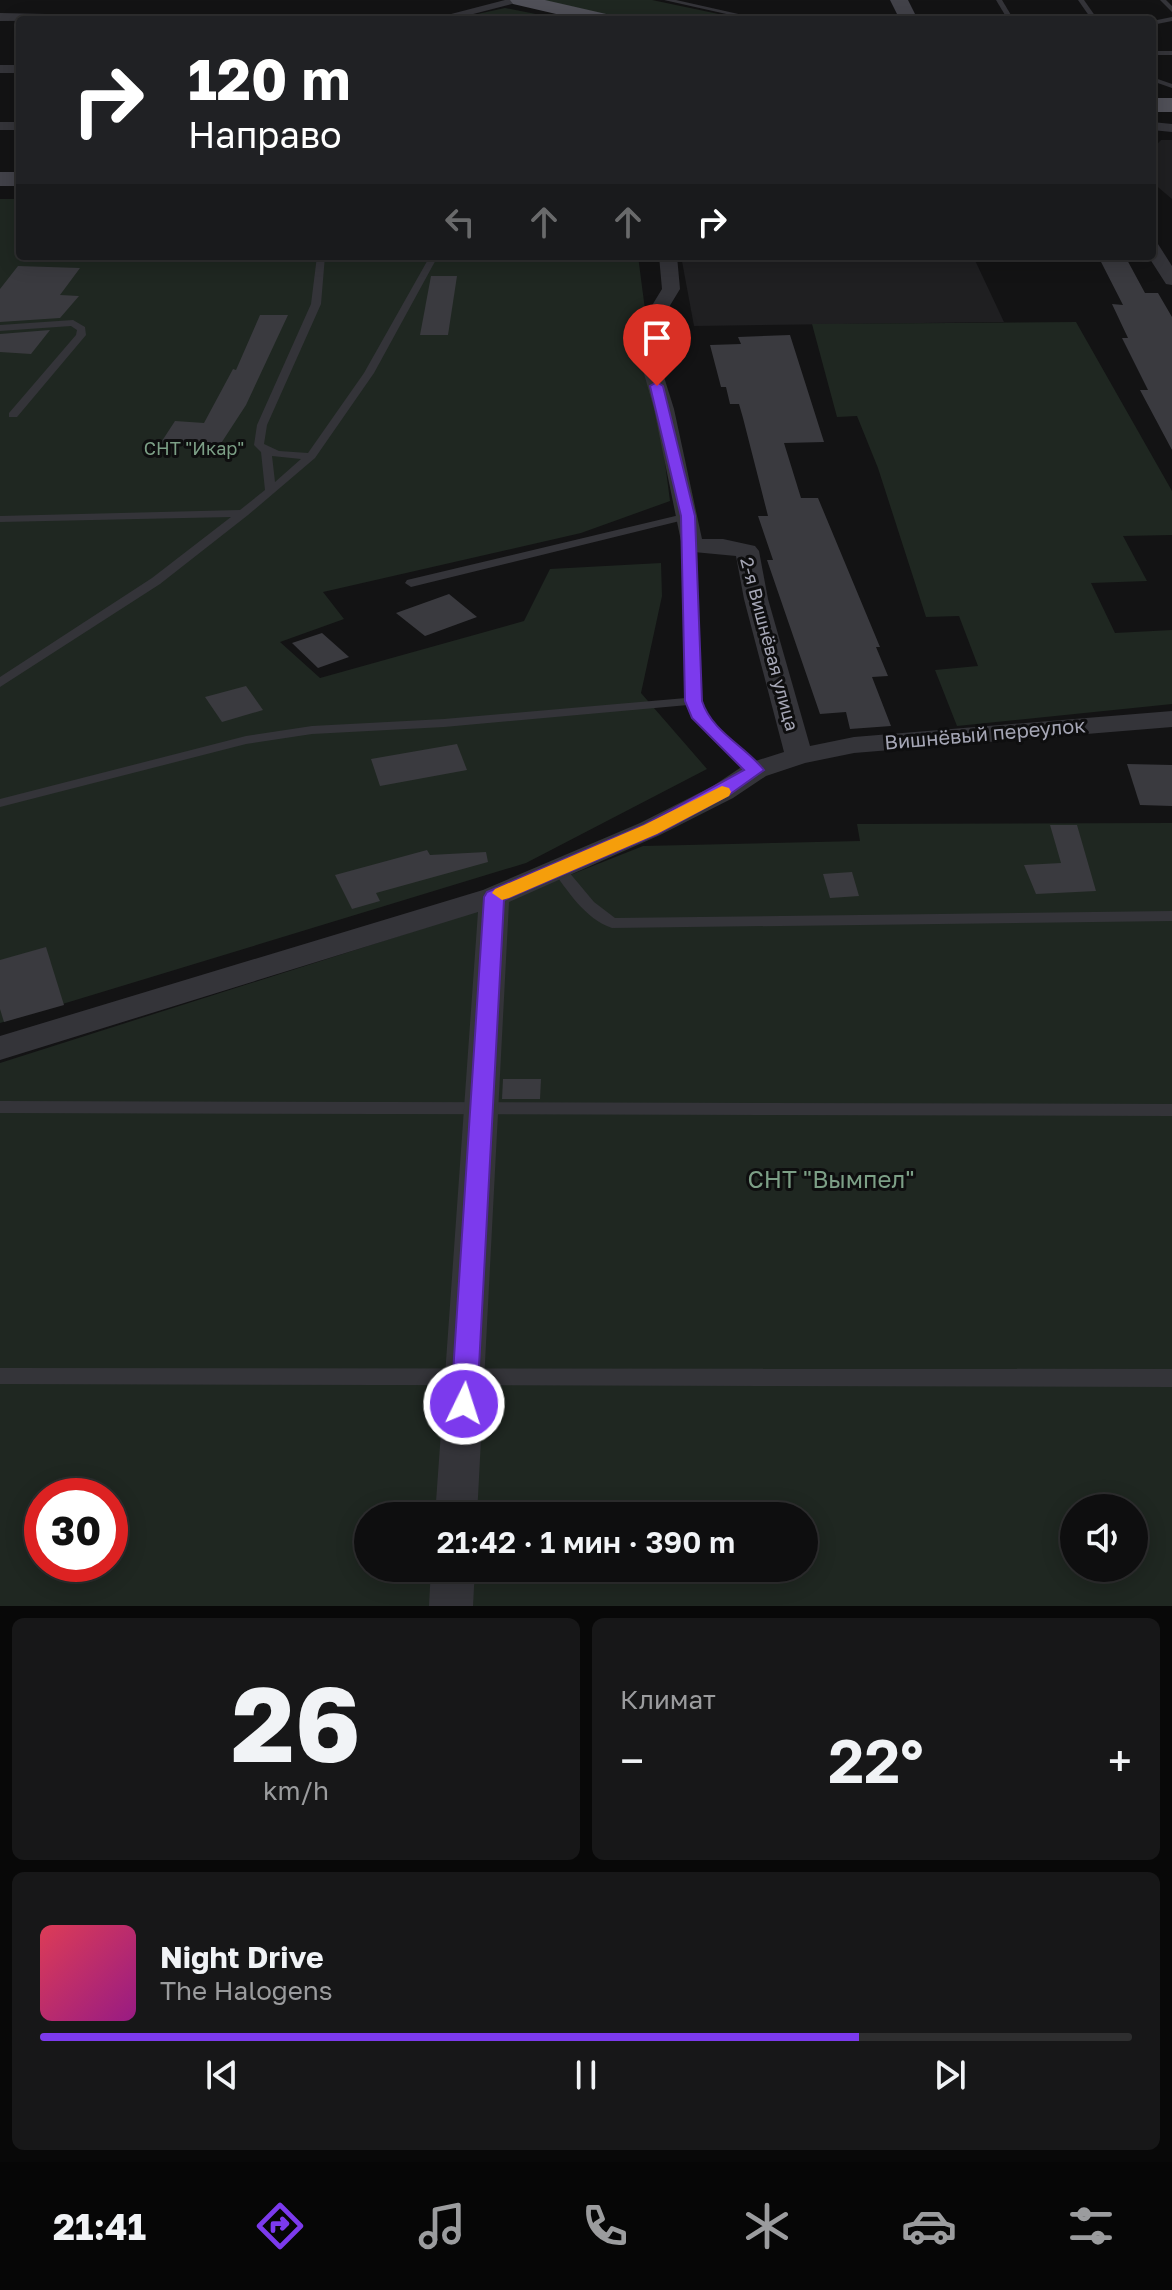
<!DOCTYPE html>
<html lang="ru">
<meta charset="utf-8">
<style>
body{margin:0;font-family:"Golos Text",sans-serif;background:#171718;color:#f1f3f6;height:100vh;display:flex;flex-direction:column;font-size:30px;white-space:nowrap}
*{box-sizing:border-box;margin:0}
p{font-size:26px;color:#9b9c9e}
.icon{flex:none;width:44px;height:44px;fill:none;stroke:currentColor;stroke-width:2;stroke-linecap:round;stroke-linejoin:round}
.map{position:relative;height:1606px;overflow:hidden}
.sheet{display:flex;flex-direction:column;gap:12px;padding:12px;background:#080808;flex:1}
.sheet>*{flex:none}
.banner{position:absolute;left:16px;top:16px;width:1140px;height:244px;border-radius:8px;box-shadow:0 4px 20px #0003,0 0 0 2px #2e2e2f;background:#202124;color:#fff;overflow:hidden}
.buttons{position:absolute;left:1060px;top:1494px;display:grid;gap:16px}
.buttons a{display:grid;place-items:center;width:88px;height:88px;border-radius:50%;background:#0e0e0f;box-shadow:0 4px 20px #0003,0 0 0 2px #2e2e2f;font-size:40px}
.speed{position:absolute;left:24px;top:1478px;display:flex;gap:16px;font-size:40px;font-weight:700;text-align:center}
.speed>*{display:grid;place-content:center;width:104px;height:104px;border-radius:50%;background:#0e0e0f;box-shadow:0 4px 20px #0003,0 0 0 2px #2e2e2f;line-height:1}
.speed .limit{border:12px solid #d22;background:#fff;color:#111}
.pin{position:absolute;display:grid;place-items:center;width:68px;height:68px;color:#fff;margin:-82px -34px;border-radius:50% 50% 50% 0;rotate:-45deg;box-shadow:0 0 8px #0007}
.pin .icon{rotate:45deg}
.me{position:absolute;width:88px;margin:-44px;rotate:4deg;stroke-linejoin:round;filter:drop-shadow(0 0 6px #0008)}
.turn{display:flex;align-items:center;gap:28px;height:168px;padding:0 40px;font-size:36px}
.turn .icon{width:104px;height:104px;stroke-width:2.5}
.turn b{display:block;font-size:56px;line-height:68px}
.lanes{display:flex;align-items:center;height:76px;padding:0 40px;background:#0003;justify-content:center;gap:40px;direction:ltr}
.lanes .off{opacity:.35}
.big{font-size:60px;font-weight:600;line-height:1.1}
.sheet .tile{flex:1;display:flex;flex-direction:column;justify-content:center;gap:12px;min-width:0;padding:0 28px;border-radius:12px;background:#171718}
.sheet .dial{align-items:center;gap:0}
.dial b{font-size:104px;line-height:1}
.song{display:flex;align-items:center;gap:24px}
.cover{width:96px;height:96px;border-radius:12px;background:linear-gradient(135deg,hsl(350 70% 55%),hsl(310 70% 35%))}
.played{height:8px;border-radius:4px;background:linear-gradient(90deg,#7c3aed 75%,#2e2e2f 75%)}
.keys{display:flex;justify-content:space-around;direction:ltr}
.heat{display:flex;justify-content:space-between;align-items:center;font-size:44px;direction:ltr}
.sheet .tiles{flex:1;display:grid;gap:12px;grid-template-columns:1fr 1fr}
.tile:last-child{grid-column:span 2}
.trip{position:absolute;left:354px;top:1502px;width:464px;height:80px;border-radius:40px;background:#0e0e0f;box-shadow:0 4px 20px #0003,0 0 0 2px #2e2e2f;font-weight:600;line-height:80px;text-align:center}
.tabs{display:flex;height:128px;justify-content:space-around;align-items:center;background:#060606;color:#9b9c9e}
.tabs .icon{width:56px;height:56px}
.tabs .current{color:#7c3aed}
.tabs b{font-size:36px;color:#f1f3f6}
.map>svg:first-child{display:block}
</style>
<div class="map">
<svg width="1172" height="1606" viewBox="0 0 1172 1606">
<rect width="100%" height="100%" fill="#131314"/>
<!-- built -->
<g fill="#1f1f21">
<polygon points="1161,140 1172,140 1172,199 1152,182 1152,150"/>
<polygon points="681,256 973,256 1004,322 694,326"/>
</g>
<!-- green -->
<g fill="#1f2721" fill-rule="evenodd">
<polygon points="542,0 652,0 747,20 630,20"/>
<polygon points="505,8 561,19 450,20"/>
<polygon points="0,199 20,199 20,256 638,256 670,501 581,533 323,592 344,619 280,642 320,678 524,621 550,569 661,563 662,596 641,693 707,769 526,863 0,1023"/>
<polygon points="1076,322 1172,491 1172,535 1123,536 1147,581 1091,583 1115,633 1172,630 1172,704 957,726 935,670 978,666 959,616 926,617 878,468 857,416 837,417 812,324"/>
<path d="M1172,823V1606H0V1063L490,907L643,846L860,841L857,824ZM42,1496H110V1564H42ZM1074,1508H1134V1568H1074ZM368,1516H804V1568H368Z"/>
</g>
<!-- building -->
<g fill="#3a3a3f">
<polygon points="1098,256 1125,256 1145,293 1158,293 1172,317 1172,450 1140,390 1148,390 1122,338 1128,338 1112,304 1123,305"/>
<polygon points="18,266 80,268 60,295 79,296 60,318 0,322 0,289"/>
<polygon points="431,276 457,276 448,335 420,335"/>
<polygon points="260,315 288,315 246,405 218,448 160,444 175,421 204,423 233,369 236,370"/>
<polygon points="50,330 31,354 0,352 0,334"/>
<polygon points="790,335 824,442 784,443 801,498 818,498 880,647 876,647 888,676 872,677 891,726 850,729 846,712 820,714 767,560 773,560 758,516 768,516 743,418 739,404 730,404 726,387 721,387 710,345 741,344 738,337"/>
<polygon points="449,594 477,617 425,636 396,613"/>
<polygon points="322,633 349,657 318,668 292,643"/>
<polygon points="246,686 263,710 222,722 205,697"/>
<polygon points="457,744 467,770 380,786 371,759"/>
<polygon points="1127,764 1172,765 1172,806 1140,805"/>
<polygon points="1050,825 1077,825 1096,891 1036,894 1024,865 1061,863"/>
<polygon points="427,850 430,855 486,852 488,862 376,893 380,901 352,909 335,875"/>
<polygon points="852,872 859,896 830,898 823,874"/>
<polygon points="46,947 64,1005 4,1022 0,1009 0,960"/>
<polygon points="503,1079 541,1079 540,1099 502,1099"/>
</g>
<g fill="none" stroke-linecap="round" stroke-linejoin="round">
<!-- lane -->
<g fill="#343439" fill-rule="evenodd">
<polygon points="664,0 676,0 765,20 753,20"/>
<polygon points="996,0 1002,0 1014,20 1008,20"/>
<polygon points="1078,0 1084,0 1098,20 1092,20"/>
<polygon points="1160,0 1166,0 1172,6 1172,12"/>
<polygon points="1172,17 1172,21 1152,25 1152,21"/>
<rect x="1152" y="51" width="20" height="4"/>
<polygon points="1152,77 1172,84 1172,88 1152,81"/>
<path d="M317,256H325L321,304L267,425L264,444L279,451L308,453L364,373L430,256H438L374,373L315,458L248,515L160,584L0,687V677L152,578L231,517L0,522V516L240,510L265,490L261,452L254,445L257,425L311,304ZM272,456L301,459L275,482Z"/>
<polygon points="73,320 85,327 86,335 17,417 9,417 9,413 76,335 77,330 71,326 0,331 0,325"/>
<polygon points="688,513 694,516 692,518 411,587 405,583 407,580"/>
<path d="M691,543L697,546L699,701L716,728L761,767L763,770L761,773H751C728,753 701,735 688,705L444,727L312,734L246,744L0,807V799L246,736L312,726L444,719L686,698L685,546Z"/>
<path d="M558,863L563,865L594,902L615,918L1172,911V921L612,928C585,919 567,890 551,868Z"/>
<polygon points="0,1101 1172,1104 1172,1116 0,1113"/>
<polygon points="0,1368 1172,1369 1172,1387 0,1384"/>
</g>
<!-- street -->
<g fill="#343439" fill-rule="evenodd">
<polygon points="505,0 527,0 450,20 428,20"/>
<polygon points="0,13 141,16 147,20 0,21"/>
<polygon points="301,16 361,16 367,20 295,20"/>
<rect x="0" y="65" width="20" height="8"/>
<rect x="0" y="122" width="20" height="8"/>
<polygon points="1152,122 1172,124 1172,132 1152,130"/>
<polygon points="1152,243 1158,244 1172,266 1172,285 1166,284 1148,256 1152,256"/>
<polygon points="659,256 677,256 680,289 660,322 654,345 674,409 702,539 723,539 755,546 759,551 768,599 810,746 854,737 1172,711 1172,727 854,753 805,763 766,776 733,798 660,835 509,902 477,1516 435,1516 478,912 0,1060 0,1036 483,890 640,823 713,786 746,764 784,752 744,599 736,556 683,551 654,409 636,345 642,322 662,289"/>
<polygon points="431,1568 475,1568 473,1606 429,1606"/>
</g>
<!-- secondary -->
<g fill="#424249" fill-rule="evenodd">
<polygon points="890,0 908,0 918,20 900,20"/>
<rect x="0" y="172" width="20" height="14"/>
</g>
<!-- primary -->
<g fill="#505058" fill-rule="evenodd">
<polygon points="510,0 545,0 615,16 618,20 582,20 513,4"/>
<rect x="1152" y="98" width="20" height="14"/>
</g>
</g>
<!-- route -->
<path fill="#7c3aed" stroke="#51269a" stroke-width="2" d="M657,382L663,386L695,516L702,701C712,732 745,746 764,770L729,795L657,834L504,900L477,1404L473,1412L464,1416L454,1412L451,1404L484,897L487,892L644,825L744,770L692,718L685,701L681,516L650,386Z"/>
<!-- slow -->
<polygon fill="#f59e0b" points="722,786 729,788 731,792 729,796 657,834 509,898 502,900 492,893 495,889 644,825"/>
<g text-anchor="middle" stroke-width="6" stroke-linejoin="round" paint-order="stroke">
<!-- far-park labels -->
<g font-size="18" fill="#7c9f86" stroke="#0e0e0f">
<text x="194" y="455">СНТ "Икар"</text>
</g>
<!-- far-street labels -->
<g font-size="18" fill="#a5a6b5" stroke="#0e0e0f">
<text transform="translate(769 644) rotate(75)" y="6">2-я Вишнёвая улица</text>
</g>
<!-- street labels -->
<g font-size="20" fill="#a5a6b5" stroke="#0e0e0f">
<text transform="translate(985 734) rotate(-5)" y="7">Вишнёвый переулок</text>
</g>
<!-- near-park labels -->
<g font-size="24" fill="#7c9f86" stroke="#0e0e0f">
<text x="831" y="1188">СНТ "Вымпел"</text>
</g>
</g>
</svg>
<div class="buttons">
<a><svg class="icon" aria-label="sound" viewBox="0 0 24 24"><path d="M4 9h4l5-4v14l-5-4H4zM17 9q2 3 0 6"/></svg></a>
</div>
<div class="speed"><div class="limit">30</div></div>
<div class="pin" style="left:657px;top:386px;background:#d93025"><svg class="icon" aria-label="arrive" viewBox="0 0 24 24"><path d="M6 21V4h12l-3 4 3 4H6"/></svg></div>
<svg class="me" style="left:464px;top:1404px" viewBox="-20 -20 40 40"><circle r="17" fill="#7c3aed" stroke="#fff" stroke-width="3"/><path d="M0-11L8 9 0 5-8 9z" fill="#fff"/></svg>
<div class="trip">21:42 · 1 мин · 390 m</div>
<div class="banner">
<div class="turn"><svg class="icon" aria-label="right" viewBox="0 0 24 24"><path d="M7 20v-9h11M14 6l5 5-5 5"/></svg><div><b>120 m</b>Направо</div></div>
<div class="lanes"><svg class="icon off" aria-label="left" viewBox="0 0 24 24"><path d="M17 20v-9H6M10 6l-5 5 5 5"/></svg><svg class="icon off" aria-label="ahead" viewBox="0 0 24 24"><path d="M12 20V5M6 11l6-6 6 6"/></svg><svg class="icon off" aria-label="ahead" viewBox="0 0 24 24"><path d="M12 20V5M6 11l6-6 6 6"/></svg><svg class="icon" aria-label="right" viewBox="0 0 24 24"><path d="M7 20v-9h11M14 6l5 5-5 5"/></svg></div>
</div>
</div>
<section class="sheet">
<div class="tiles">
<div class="tile dial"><b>26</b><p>km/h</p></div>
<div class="tile"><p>Климат</p>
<div class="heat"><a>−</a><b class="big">22°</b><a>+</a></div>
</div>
<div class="tile">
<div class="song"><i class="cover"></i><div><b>Night Drive</b><p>The Halogens</p></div></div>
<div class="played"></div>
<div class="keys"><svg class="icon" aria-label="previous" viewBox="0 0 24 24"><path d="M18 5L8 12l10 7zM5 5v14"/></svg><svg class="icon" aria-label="pause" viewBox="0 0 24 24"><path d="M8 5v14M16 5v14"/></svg><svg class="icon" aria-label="next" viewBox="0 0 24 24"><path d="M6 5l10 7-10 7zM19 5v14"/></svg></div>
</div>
</div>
</section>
<nav class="tabs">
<b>21:41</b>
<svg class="icon current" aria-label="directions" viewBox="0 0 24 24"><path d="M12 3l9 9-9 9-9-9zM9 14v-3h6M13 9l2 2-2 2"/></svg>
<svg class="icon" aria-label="music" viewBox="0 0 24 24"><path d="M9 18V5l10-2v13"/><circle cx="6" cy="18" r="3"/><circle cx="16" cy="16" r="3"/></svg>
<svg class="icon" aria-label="phone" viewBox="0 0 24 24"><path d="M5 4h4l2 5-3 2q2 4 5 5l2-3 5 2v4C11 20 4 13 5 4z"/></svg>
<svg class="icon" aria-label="climate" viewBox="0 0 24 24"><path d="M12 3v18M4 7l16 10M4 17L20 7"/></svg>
<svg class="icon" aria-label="car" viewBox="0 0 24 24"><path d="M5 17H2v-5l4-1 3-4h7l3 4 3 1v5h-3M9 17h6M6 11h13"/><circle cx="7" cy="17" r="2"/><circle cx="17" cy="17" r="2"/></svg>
<svg class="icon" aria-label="filters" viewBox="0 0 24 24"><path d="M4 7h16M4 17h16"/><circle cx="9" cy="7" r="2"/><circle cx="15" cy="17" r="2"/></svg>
</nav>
